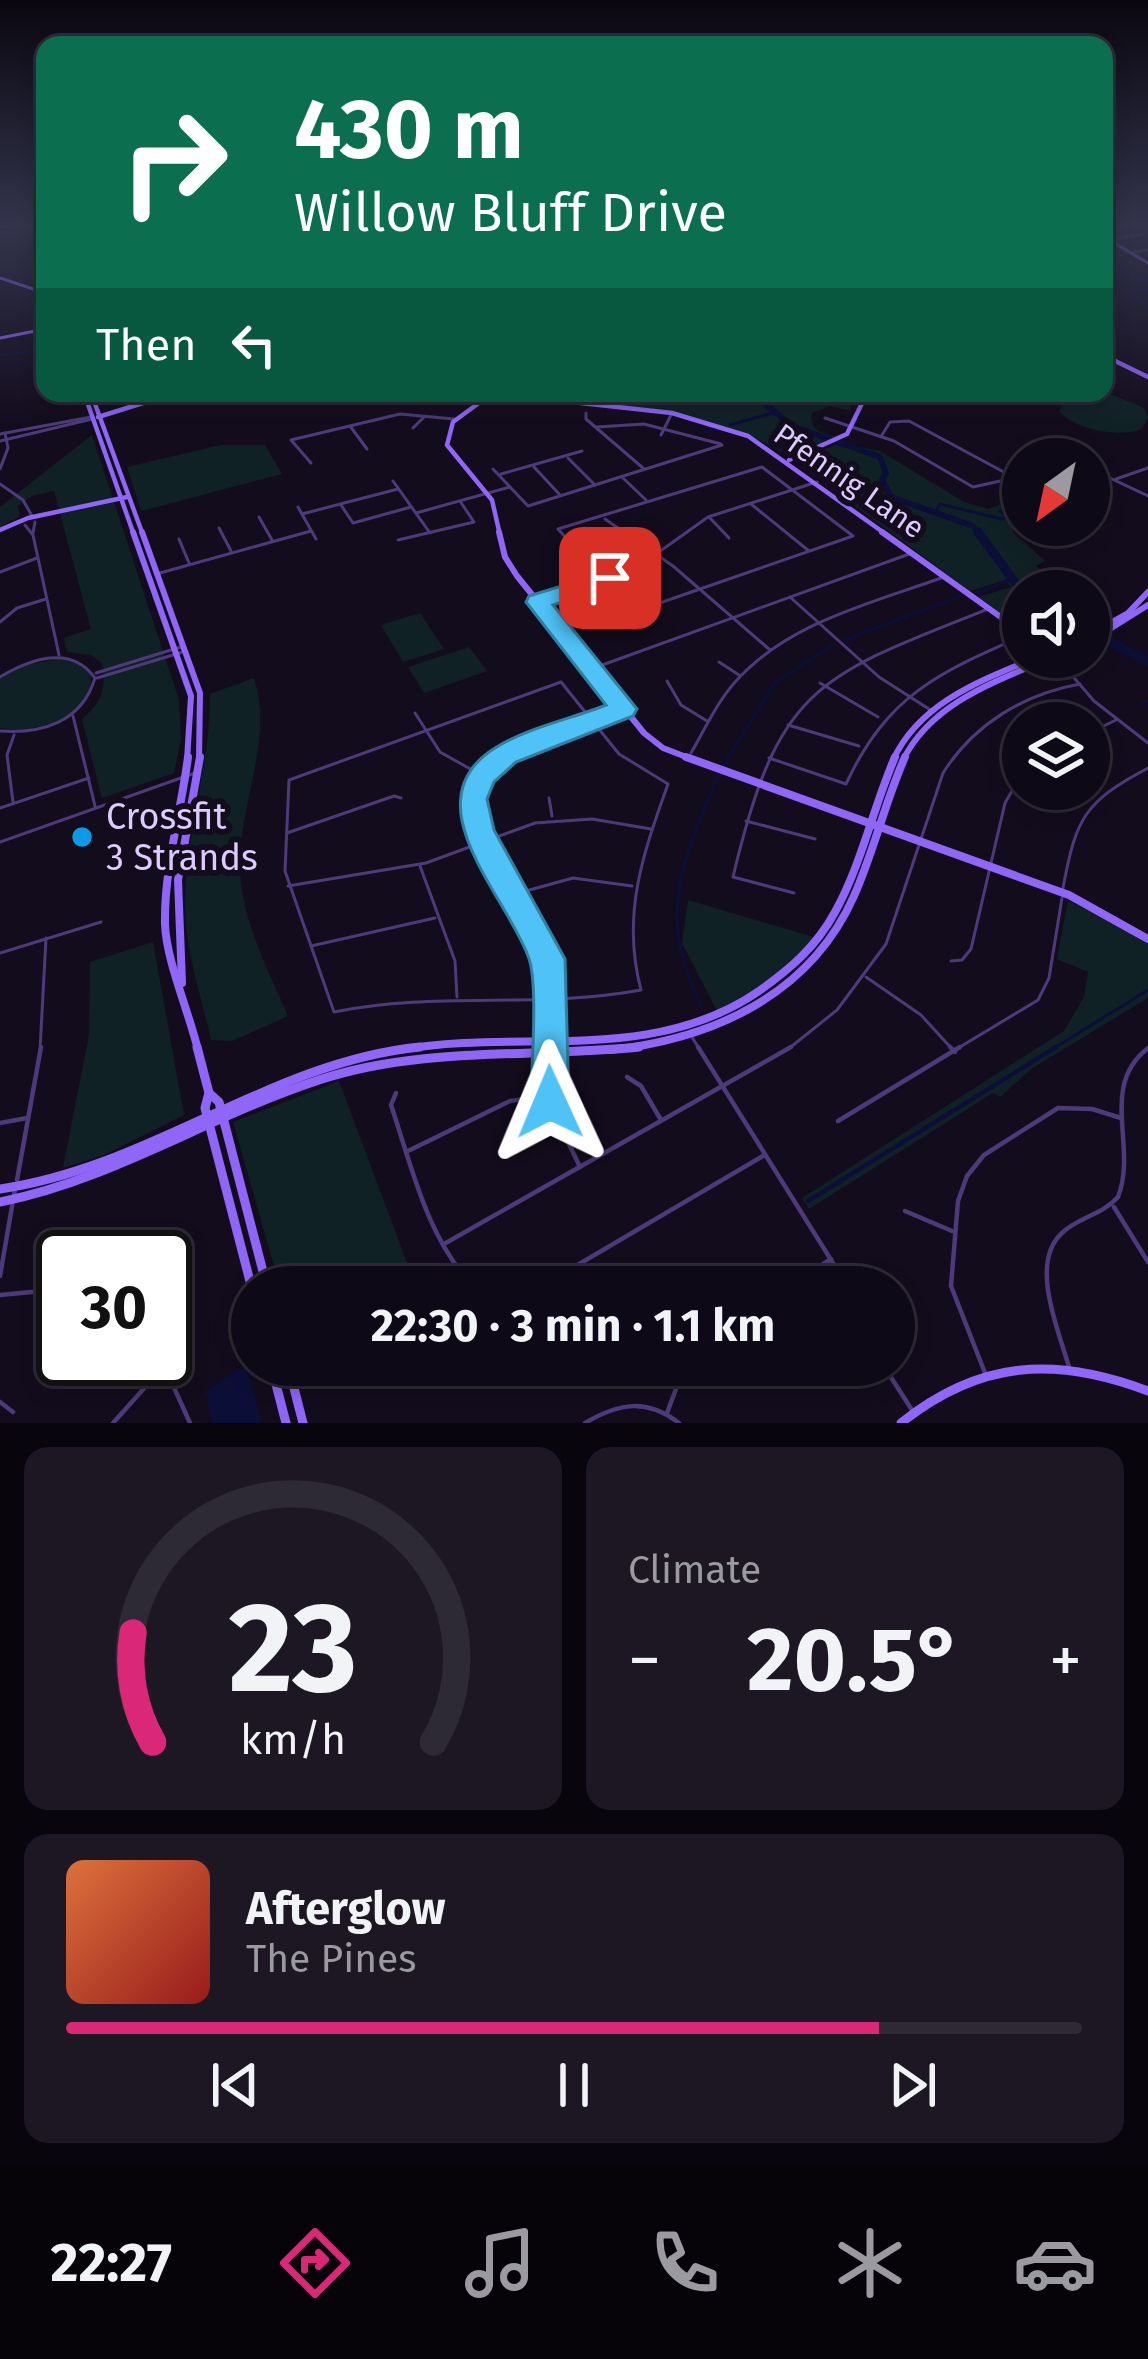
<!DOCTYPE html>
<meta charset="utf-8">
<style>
body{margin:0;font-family:"Fira Sans",sans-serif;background:#1c1723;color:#f1f3f6;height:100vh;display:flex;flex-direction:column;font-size:45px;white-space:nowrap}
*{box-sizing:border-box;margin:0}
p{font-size:39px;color:#9b9aa1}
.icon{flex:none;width:66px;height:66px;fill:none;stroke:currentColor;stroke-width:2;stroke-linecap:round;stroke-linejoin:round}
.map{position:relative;height:1423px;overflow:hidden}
.side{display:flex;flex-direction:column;gap:24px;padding:24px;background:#08050c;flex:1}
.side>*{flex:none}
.banner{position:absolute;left:36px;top:36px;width:1077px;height:366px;border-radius:24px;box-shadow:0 6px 18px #0003,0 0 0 3px #2e2a35;background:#0b6e4f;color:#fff;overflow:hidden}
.needle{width:78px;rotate:213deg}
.fabs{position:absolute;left:1002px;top:438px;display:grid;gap:24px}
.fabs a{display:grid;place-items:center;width:108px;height:108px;border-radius:50%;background:#0e0916;box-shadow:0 6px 18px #0003,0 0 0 3px #2e2a35;font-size:60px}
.speed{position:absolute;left:36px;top:1230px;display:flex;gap:24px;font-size:60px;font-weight:700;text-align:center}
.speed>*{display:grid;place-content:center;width:156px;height:156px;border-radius:50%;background:#0e0916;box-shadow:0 6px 18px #0003,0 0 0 3px #2e2a35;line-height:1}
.speed .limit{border:6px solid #111;border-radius:18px;background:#fff;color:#111}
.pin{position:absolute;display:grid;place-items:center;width:102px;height:102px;color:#fff;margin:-51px;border-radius:24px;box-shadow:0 6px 18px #0006}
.me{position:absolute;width:132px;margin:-66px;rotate:359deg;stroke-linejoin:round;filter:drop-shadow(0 0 9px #0008)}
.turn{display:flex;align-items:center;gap:42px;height:252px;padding:0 60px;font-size:54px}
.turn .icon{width:156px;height:156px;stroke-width:2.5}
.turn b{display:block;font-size:84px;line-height:102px}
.then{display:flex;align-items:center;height:114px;padding:0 60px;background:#0003;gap:24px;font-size:45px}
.big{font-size:90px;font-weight:700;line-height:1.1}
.side .card{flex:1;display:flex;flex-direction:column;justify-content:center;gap:18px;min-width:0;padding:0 42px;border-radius:24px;background:#1c1723}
.side .dial{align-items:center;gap:0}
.dial svg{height:312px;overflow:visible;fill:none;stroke:#2e2a35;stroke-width:7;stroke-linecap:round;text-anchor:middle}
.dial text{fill:#f1f3f6;stroke:none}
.song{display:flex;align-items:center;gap:36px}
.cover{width:144px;height:144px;border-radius:18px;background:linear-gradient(135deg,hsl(20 70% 55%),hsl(0 70% 35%))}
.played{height:12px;border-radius:6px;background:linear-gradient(90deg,#db2777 80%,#2e2a35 80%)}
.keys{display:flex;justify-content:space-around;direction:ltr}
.heat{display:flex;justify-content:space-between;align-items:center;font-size:66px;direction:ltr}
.side .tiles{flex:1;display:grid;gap:24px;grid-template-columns:1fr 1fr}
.card:last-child{grid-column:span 2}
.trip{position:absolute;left:231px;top:1266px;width:684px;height:120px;border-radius:60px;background:#0e0916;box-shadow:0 6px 18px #0003,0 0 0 3px #2e2a35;font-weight:700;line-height:120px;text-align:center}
.menu{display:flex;height:192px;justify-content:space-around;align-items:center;background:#060409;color:#9b9aa1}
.menu .icon{width:84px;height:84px}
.menu .current{color:#db2777}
.menu b{font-size:54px;color:#f1f3f6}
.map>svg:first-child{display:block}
</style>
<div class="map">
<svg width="1148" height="1423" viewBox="0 0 1148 1423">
<rect width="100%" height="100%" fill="#130c1d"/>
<!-- green -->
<g fill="#102126">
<path d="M612,393H781L812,401L851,399L850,411L831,406L812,413C809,431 823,434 838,437L789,456C721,416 654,409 576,402Z"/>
<path d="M1071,393H1108L1144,408L1148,418L1142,429C1119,438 1075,430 1059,411Z"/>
<path d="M92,435L179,700L181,738L174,773L102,798L82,719C102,702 107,688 102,663L91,655L67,652L64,638L91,629L54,491L32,496L18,506L20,516L0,527V507Z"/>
<polygon points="841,443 880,451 964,502 988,509 1023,497 1023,514 1008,519 1014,533 1045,561 1036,566 1073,591 1018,591 1023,596 1023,629 979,597 1011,587 1005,580 970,591 794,461"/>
<polygon points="221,445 265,445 282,474 141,511 127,467"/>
<polygon points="420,613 444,649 403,662 381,625"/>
<polygon points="469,647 487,671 424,693 408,667"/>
<path d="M59,659L81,664L91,674C95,718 34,734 0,728V679L25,665Z"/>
<path d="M254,678C274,738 240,801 240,863C239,915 268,970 288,1016L232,1041L211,1040C203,1003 189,962 186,923C180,846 211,771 210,694Z"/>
<polygon points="688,900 810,936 815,938 768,982 717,1011 682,943"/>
<polygon points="1068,901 1123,926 1148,944 1148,998 1031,1069 1000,1097 993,1093 809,1209 802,1198 1064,1031 1084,997 1088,972 1057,959"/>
<polygon points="153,942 184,1115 104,1155 63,1168 89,1035 90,962"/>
<polygon points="339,1081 416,1287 280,1287 233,1122"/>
</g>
<!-- water -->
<polygon fill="#0b0f38" points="240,1367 247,1368 262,1423 212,1423 206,1392"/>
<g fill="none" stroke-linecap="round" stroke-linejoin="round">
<!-- stream-far1 -->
<g stroke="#0b0f38" stroke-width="3">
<polyline points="1104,254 1127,274 1148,281"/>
<polyline points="1148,289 1132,293 1148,307"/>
<polyline points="0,355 45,350"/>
<polyline points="760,417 775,412"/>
<polyline points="730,425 758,417"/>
<polyline points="702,433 717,429"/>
<polyline points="787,445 813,436"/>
<polyline points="778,448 785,446"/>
<polyline points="936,511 940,504 1002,519 1007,516 1000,511 1023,512"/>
<polyline points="977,593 1009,580"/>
<polyline points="845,640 962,595"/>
<polyline points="1141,704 1148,701"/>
<polyline points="724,764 775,683 834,644"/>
<path d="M702,1006C655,916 682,863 718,776"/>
<polyline points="1051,1050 1148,990"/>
</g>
<!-- stream -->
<polyline stroke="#0b0f38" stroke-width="4.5" points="808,1201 1056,1047"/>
<!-- river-far1 -->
<polyline stroke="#0b0f38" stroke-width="6" points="752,393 792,426 880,457 886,473 882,480 891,497 973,526 980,535"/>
<!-- river -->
<g stroke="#0b0f38" stroke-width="9">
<polyline points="978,532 1023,593"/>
<polyline points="1089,630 1148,662"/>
</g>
<!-- street-far1 -->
<g stroke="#4d3a7a" stroke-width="3">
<polyline points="1109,240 1148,233"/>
<polyline points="1132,252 1148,250"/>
<polyline points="537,401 541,393"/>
<polyline points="586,413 586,419 643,468"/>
<polyline points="825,418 894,441 973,487 1014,478"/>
<polyline points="350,426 367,449"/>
<polyline points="597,427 644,424 721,444"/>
<polyline points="413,428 424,417"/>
<polyline points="0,434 91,417"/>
<polyline points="661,435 671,415"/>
<polyline points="882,435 890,422 909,421 1013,477"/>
<polyline points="0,441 92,419"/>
<polyline points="568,458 595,485"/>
<polyline points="311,463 291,440 400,414 454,419"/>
<polyline points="534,467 560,495"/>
<polyline points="0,469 8,448 5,433"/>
<polyline points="1095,471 1148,496"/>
<polyline points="501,474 582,451"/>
<polyline points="623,478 646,500"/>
<polyline points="1116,479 1148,468"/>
<polyline points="393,481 430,533"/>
<polyline points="0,484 23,500 32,516"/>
<polyline points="510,487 528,506 722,445"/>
<polyline points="751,504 809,551"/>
<polyline points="341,505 353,523 411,507"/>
<polyline points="298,507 316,539"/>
<polyline points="416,513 510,487 493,469"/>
<polyline points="302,514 398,489"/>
<polyline points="259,517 272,540"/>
<polyline points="710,518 729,538"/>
<polyline points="605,519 673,566 770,650"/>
<polyline points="25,525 33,535 59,655"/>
<polyline points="219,528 231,551"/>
<polyline points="33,533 35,522"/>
<polyline points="179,539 189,563"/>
<polyline points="398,540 474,522 460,501"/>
<polyline points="0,572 37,558"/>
<polyline points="160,573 311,531"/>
<polyline points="571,591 599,624 853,536 762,467 558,529 604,580"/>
<polyline points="790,597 879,677 932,711"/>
<polyline points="540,601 638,567 708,517 817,482"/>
<polyline points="0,622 17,608 46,599"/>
<polyline points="1057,658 1094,701 1148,743"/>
<polyline points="719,662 739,675"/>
<polyline points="594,668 912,553"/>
<polyline points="96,673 184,646"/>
<path d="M0,677C30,659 71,644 95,678C82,722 42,734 0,731"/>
<polyline points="97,678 186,651"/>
<polyline points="667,681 681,705 707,721"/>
<path d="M561,682L619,754L668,784C643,854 621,915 641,990C539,1009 436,991 334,1012L285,871L289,780Z"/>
<polyline points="820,683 878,717"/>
<polyline points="415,713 440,752 481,775"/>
<polyline points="73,716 95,806"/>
<polyline points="788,725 859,746"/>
<polyline points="1089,733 1116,720"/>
<path d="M691,753C705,729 717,702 736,681C789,622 872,603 944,577"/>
<path d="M769,758L846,784C887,696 937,673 1023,636"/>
<polyline points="549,798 552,816"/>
<polyline points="13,802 7,755 14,735"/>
<polyline points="0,808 89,778"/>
<polyline points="746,821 815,839"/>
<polyline points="287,833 394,796 401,798"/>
<polyline points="0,842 195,773"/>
<polyline points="420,866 455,961 457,997"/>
<polyline points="288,886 426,863 535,823 592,819 651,829"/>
<path d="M1063,888C1076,818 1084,802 1148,768"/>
<path d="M794,893L733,877C778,688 814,677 988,609"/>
<polyline points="515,894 573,878 632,886"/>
<polyline points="311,946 435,918"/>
<polyline points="0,953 101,922"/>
<polyline points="951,961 962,960 971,949 1005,803 1023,772"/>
<polyline points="866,977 921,1015 953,1050"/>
<polyline points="690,1034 700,1050"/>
<polyline points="40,1050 46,938"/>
<path d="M549,1050C551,1017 556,981 545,949C534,918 510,891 494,862C432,751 542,738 622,709"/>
<path d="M787,1050L837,1010L886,944L943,773C974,724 1024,694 1080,684"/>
<polyline points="955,1050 1038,1000 1049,978 1062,898"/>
</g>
<!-- street -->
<g stroke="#4d3a7a" stroke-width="4.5">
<polyline points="549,1047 549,1102 580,1167"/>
<polyline points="698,1047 848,1287"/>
<polyline points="950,1047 955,1052"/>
<polyline points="627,1077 641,1086 661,1120"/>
<path d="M396,1093L391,1105C412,1167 427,1239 474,1287"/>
<polyline points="838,1121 960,1047"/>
<polyline points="0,1123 27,1118"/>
<polyline points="408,1151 510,1101 546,1096"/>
<polyline points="17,1180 41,1047"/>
<polyline points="1114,1207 1148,1262"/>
<polyline points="905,1211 952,1231"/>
<polyline points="444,1244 791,1047"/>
<polyline points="0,1276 15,1189"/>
<polyline points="540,1287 763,1156"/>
<polyline points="788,1287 831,1259"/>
<polyline points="0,1295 63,1289"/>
<polyline points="161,1359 190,1423"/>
<polyline points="883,1365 912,1410"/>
<path d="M1069,1367C1059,1331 1028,1262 1063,1232C1080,1217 1103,1214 1118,1197C1138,1146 1098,1087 1148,1048"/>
<polyline points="985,1373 951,1286 958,1201 967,1176 984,1155 1058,1108 1092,1109 1121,1118"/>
<polyline points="0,1402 13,1412"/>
<polyline points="667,1413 685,1365"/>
<polyline points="113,1423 165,1365"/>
<path d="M585,1423C619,1403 646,1398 679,1423"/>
</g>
<!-- secondary-far4 -->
<g stroke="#9066f8" stroke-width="3">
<polyline points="1104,237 1148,263"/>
<polyline points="0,278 45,293"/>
<polyline points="0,338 45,329"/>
<polyline points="1104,356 1115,361"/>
</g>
<!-- secondary-far3 -->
<g stroke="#9066f8" stroke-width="4.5">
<polyline points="1109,358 1148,377"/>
<polyline points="84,393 134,535"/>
<polyline points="91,393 143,535"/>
<polyline points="489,393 672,413 748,436 887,535"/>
<polyline points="491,394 453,422 447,445 492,500 500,535"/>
<polyline points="98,417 175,393"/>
<polyline points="789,460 847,434 867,393"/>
<polyline points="0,530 28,518 127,497"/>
</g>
<!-- secondary-far2 -->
<g stroke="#9066f8" stroke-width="6">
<polyline points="133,532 191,696 187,760"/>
<polyline points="142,532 200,693 199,760"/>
<polyline points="499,532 505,557 517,576 644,733 663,748 694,760"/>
<polyline points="882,532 1023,633"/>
<polyline points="1089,635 1128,613 1148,592"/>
<polyline points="1089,642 1148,605"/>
<path d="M893,760C920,702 982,680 1037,657"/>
<path d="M903,760C932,702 997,681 1053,657"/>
</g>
<!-- secondary-far1 -->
<g stroke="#9066f8" stroke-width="8">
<path d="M188,757C181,812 164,868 165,924C166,960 189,1012 198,1050"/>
<polyline points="686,757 1069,895 1148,939"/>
<polyline points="182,983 178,880 200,757"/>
<path d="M399,1050C521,1028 650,1066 759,991C790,969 816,947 835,912C862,863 873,808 895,757"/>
<path d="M610,1050C713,1039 810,995 854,896C874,851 885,802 905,757"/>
</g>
<!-- secondary -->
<g stroke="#9066f8" stroke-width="9">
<polyline points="197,1047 209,1093 219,1102 267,1287"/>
<polyline points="209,1093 205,1108 252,1289"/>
<path d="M0,1189C152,1167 270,1062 420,1047"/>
<path d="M0,1202C114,1179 209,1116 319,1080C422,1046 532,1058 639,1047"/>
<polyline points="271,1365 286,1423"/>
<polyline points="288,1365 303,1423"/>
<path d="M901,1423C980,1360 1055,1356 1148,1391"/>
</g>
<!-- primary -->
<polyline stroke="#e557f7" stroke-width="4.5" points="0,226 5,225"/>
</g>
<!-- sky -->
<linearGradient id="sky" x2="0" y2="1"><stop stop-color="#0a0710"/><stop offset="0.53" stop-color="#33344c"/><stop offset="1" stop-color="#33344c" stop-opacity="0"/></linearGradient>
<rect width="1148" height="424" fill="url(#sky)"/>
<!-- route -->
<path fill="#4fc3f7" stroke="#337fa1" stroke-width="3" d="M610,571L618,573V583L553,605L637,709L633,716L516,762L494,782L487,799L494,830L565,959L569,1102L564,1116L550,1121L536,1116L531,1102C531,1069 539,982 528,956C505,894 410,801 495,748C526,728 571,719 606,705L526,602L529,596Z"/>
<!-- markers -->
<circle fill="#0b99e8" stroke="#130c1d" stroke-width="4.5" cx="82" cy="837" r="12"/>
<g text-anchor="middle" stroke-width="12" stroke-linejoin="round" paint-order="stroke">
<!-- far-street labels -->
<g font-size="30" fill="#ddcbfd" stroke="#130c1d">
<text transform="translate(849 481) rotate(35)" y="10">Pfennig Lane</text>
</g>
<!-- poi labels -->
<g font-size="36" fill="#ddcbfd" stroke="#130c1d" text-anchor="start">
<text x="106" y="829">Crossfit<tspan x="106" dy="41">3 Strands</tspan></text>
</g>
</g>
</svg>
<div class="fabs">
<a><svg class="needle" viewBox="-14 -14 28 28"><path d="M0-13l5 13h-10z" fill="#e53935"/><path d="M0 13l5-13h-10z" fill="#9b9aa1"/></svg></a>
<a><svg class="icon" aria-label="sound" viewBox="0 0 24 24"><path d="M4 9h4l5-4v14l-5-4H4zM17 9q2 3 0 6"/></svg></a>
<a><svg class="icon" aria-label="layers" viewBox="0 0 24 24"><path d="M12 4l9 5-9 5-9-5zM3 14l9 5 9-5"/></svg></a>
</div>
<div class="speed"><div class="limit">30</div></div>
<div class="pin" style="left:610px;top:578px;background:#d93025"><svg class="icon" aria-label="arrive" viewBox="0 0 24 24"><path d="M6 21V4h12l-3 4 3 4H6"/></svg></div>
<svg class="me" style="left:550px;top:1102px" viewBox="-20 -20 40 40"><path d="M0-17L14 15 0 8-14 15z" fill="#4fc3f7" stroke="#fff" stroke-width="4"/></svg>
<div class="trip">22:30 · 3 min · 1.1 km</div>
<div class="banner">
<div class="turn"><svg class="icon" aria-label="right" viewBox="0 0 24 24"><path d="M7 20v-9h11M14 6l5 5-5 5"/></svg><div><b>430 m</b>Willow Bluff Drive</div></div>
<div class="then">Then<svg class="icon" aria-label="left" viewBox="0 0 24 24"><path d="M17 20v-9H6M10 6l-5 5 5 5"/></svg></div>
</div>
</div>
<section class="side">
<div class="tiles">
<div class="card dial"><svg viewBox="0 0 100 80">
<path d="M14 69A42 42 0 1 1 86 69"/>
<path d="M14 69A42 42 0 0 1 9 41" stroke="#db2777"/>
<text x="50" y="56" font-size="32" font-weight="700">23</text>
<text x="50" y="72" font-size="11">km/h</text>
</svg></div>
<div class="card"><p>Climate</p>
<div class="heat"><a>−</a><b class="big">20.5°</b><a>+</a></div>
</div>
<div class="card">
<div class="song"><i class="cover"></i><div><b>Afterglow</b><p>The Pines</p></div></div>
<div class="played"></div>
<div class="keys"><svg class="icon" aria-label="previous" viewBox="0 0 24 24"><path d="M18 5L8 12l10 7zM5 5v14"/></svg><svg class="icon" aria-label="pause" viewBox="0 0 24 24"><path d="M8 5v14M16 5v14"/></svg><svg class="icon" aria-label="next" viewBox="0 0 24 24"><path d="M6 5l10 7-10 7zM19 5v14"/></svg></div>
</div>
</div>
</section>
<nav class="menu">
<b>22:27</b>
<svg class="icon current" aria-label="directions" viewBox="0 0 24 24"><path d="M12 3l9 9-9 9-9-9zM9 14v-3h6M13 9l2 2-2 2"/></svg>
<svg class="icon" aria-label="music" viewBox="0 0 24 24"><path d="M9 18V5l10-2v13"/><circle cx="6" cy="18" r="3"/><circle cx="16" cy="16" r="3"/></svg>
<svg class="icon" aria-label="phone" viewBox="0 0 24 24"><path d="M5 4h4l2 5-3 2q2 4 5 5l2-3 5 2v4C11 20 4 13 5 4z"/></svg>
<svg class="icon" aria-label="climate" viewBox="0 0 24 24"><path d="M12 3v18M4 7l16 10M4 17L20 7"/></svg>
<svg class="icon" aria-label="car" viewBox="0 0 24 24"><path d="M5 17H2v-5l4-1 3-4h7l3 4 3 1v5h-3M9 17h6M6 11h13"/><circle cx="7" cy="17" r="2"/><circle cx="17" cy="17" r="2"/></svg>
</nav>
